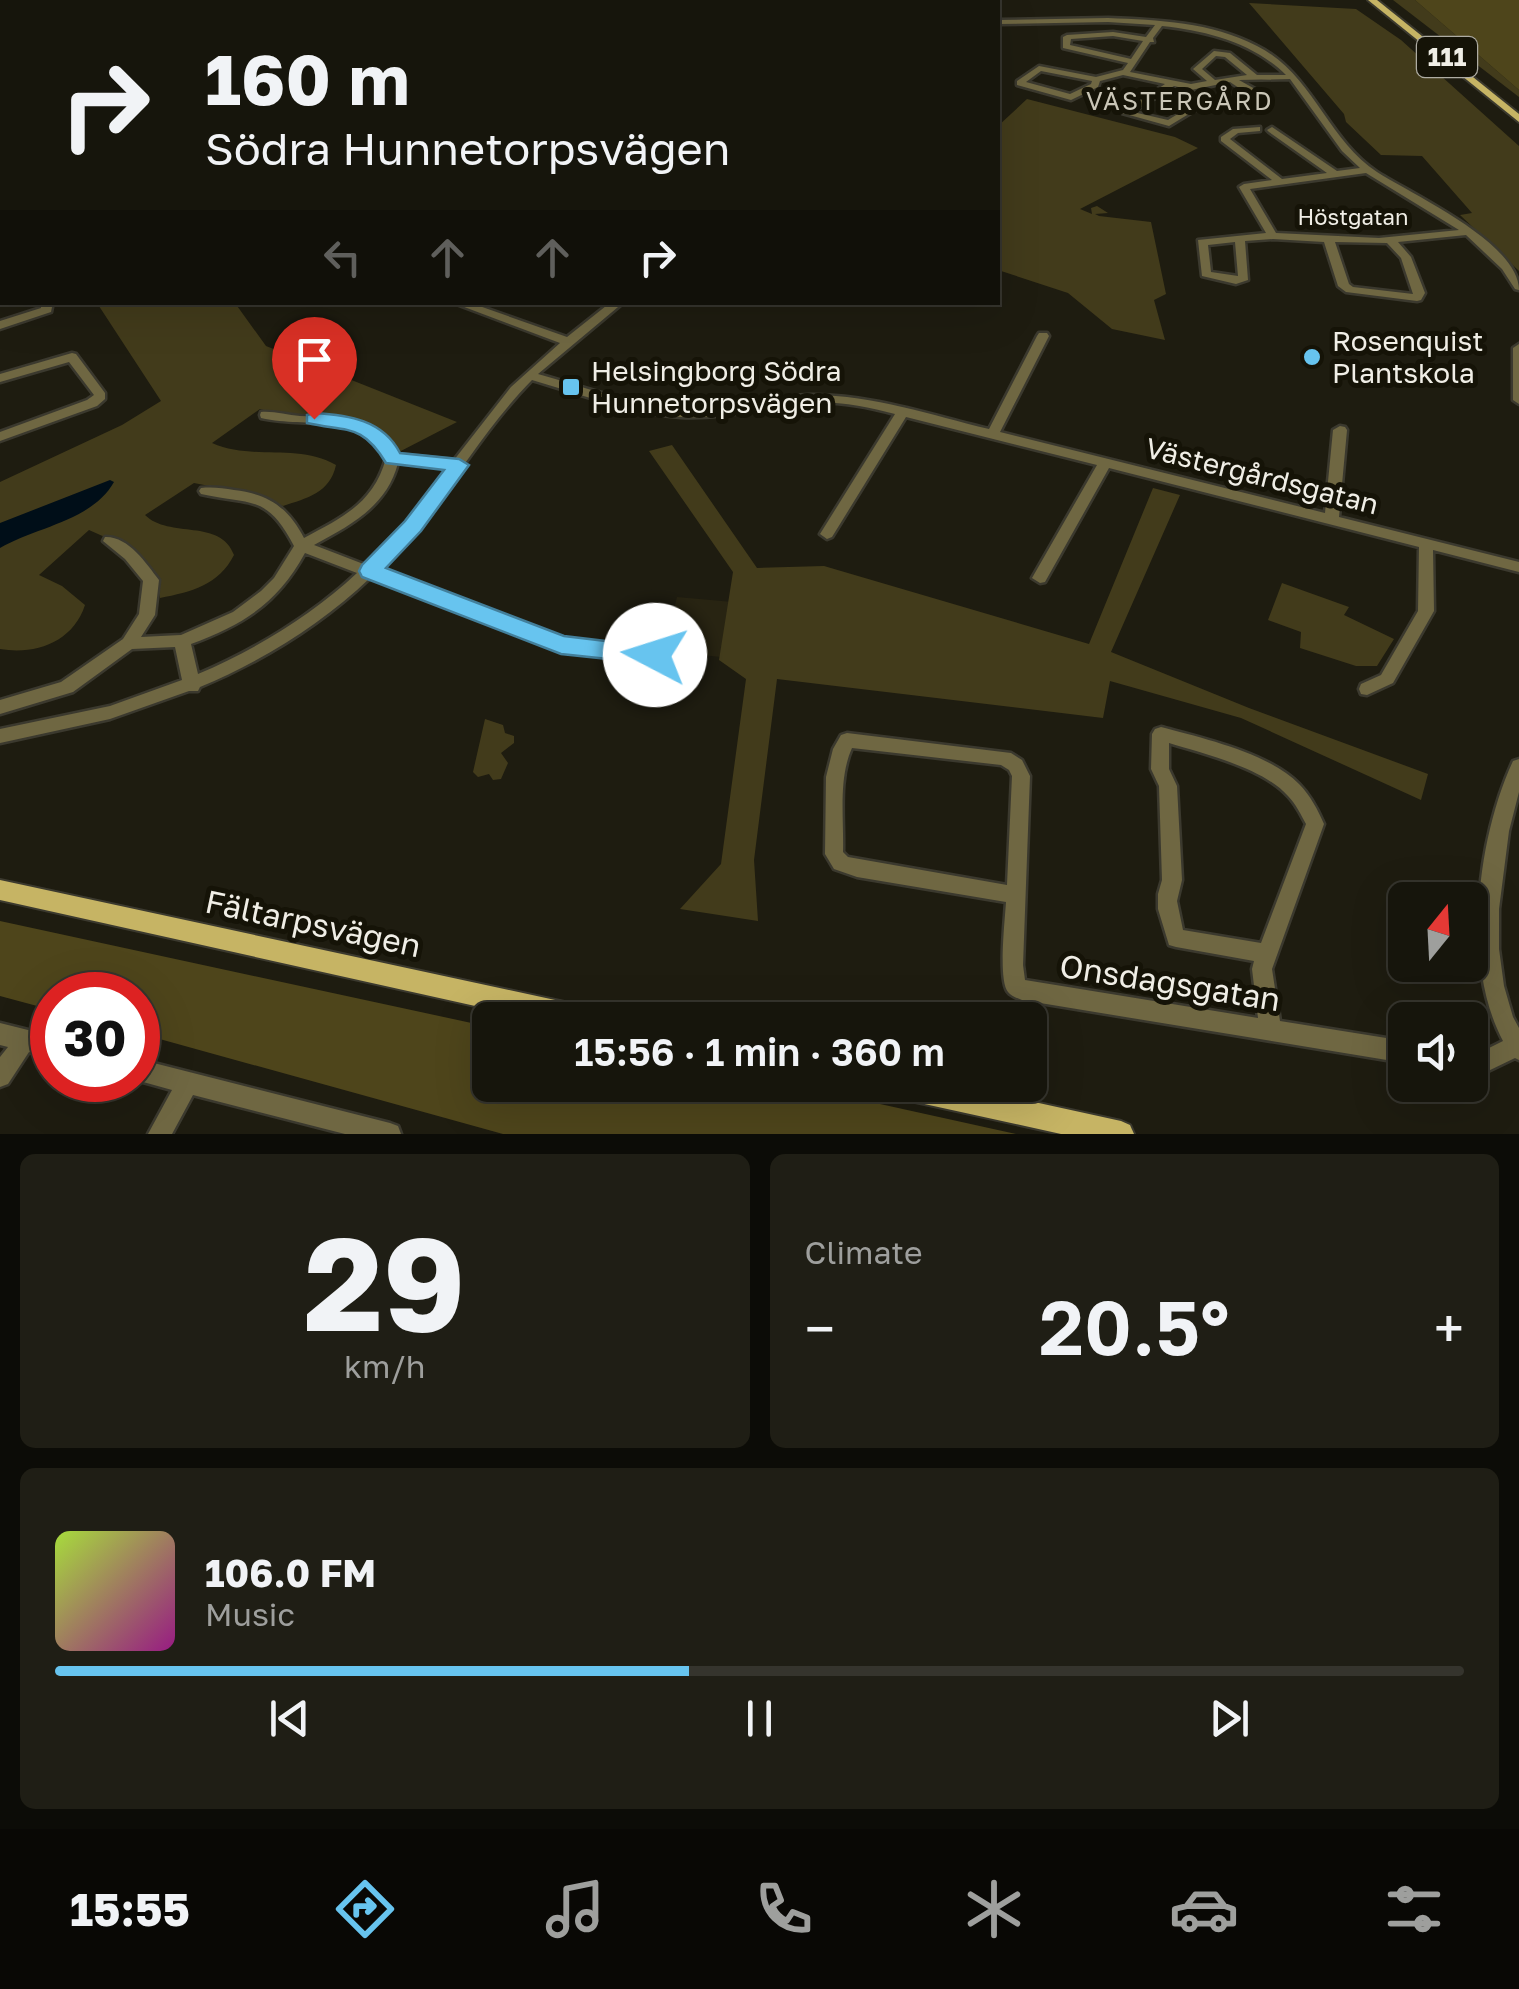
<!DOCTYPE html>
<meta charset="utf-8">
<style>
body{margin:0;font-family:"Golos Text",sans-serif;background:#1f1e15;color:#f1f3f6;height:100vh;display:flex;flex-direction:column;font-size:38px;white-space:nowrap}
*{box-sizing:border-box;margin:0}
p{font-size:32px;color:#9e9f9d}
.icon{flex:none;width:55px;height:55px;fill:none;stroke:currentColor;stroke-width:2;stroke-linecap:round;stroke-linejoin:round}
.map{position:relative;height:1134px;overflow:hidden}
.side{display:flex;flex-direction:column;gap:20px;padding:20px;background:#0c0c07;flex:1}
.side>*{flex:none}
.top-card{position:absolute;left:0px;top:0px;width:1000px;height:305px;box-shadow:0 10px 40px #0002,0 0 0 2px #35342d;background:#16150c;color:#f1f3f6;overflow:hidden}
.needle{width:65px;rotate:18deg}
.tools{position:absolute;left:1388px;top:882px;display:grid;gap:20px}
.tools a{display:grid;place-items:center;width:100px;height:100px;border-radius:15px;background:#16150c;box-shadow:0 10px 40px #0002,0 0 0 2px #35342d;font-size:50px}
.speed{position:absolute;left:30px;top:972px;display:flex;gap:20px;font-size:50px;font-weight:700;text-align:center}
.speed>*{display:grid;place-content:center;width:130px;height:130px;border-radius:50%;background:#16150c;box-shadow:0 10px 40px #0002,0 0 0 2px #35342d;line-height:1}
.speed .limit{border:15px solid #d22;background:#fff;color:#111}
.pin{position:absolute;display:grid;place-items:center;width:85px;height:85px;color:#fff;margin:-102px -42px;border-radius:50% 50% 50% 0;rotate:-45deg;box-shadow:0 0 10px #0007}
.pin .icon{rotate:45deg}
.me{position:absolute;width:110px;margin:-55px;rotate:275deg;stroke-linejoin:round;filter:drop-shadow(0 0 8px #0008)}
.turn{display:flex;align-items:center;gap:35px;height:210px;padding:0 40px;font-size:45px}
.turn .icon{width:130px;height:130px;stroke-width:2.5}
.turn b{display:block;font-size:70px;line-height:85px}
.lanes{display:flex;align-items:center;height:95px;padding:0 40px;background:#0003;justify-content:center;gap:50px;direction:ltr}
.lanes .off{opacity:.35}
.big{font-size:75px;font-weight:600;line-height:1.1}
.side .tile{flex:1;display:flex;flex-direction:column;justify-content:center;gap:15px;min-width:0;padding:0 35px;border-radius:15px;background:#1f1e15}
.side .dial{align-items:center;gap:0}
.dial b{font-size:130px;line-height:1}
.song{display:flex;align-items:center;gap:30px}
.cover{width:120px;height:120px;border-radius:15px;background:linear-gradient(135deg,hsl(80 70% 55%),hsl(310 70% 35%))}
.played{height:10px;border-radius:5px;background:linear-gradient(90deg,#67c4ef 45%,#35342d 45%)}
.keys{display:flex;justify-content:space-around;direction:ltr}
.heat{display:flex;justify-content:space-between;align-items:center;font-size:55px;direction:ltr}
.side .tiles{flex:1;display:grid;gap:20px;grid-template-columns:1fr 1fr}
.tile:last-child{grid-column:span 2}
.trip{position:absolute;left:472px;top:1002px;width:575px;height:100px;border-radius:15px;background:#16150c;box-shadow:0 10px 40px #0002,0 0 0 2px #35342d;font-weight:600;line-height:100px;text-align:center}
.dock{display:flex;height:160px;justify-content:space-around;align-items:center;background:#090805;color:#9e9f9d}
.dock .icon{width:70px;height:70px}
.dock .selected{color:#67c4ef}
.dock b{font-size:45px;color:#f1f3f6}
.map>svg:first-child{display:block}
</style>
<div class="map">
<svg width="1519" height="1134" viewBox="0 0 1519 1134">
<rect width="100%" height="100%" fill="#1e1c10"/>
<!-- built -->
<polygon fill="#282412" points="677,597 733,602 721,657 663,651"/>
<!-- green -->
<g fill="#423b1b">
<polygon points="1393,0 1415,0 1519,90 1519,97"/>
<polygon points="1249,3 1356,9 1401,40 1519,146 1519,271 1460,215 1472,213 1422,156 1381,155 1346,122 1344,114"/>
<polygon points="1027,99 1175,137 1198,148 1080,209 1092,214 1091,208 1097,206 1108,213 1095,214 1099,216 1151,222 1166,294 1154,300 1165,340 1112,329 1068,293 998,270 998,126"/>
<path d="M97,303H235L266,346L457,422L397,453C369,405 306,422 260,409L212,443C253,461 298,443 336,465C330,493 307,498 283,506L260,496L194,483L145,515C169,539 221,518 234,555C219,585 191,592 160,598C157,557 122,545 89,530L39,575L62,586L85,605C73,642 36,655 0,649V482L122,425L161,401Z"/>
<polygon points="672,445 757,568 824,566 1089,644 1153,488 1180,495 1111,652 1249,708 1428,774 1421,800 1241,718 1110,681 1103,718 777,679 754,860 758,921 680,909 721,864 746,679 719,660 733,572 649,451"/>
<polygon points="1282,583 1349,607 1344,615 1394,639 1377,666 1356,666 1300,648 1301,632 1268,620"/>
<polygon points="485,719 503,725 505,733 514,736 514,743 501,753 508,763 501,779 493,780 489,774 478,777 473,772"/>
</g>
<!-- forest -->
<g fill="#4e451b">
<polygon points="1415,0 1519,0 1519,90"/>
<polygon points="0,921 490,1027 490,1085 794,1085 1016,1134 503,1134 138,1033 138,995 52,995 52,1010 0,996"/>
</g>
<!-- water -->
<path fill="#000e18" d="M110,480L114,482C92,521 36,527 0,548V523Z"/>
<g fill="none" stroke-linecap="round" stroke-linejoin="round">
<!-- minor casing -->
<g stroke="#3b392e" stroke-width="5">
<g id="minor">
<rect x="0" y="9" width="2" height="5"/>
<path d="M1108,18C1158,20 1211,22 1257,46C1312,73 1327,139 1377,172C1413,195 1519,243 1519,290L1515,289L1502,269L1466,235L1398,242L1411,257L1425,293L1421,300L1417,301L1346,292L1338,286L1324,242L1273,239L1245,241L1248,280L1236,284L1202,276L1198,240L1266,233L1239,187L1244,184L1272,180L1221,141V137L1233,129L1260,127V131L1238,133L1230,139L1282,179L1327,173L1269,132L1267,130L1272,127L1337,171L1360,168L1342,151L1290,79L1239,80L1262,93L1271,104L1267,107L1249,106L1241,96L1242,90L1230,82L1191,90L1174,86L1161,94L1197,109L1169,126L1122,113L1165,84L1123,75L1100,81L1098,87L1071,100L1017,85V81L1039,66L1096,77L1123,70L1128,63L1063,48V37L1067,35L1113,32L1146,37L1155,25L1108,22L998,24V20ZM1162,26C1207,31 1252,42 1286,75H1257L1230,53L1214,51L1193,69L1207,81L1191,84L1130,72L1150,42H1154L1153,38ZM1113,36L1143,41L1131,59L1070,45L1071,39ZM1216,56L1225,57L1247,75L1215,80L1202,69ZM1041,71L1092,81L1091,84L1070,94L1026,82ZM1155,98L1186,109L1168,120L1133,112ZM1366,173L1459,230L1379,238L1276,233L1250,189ZM1235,242L1238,276L1211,272L1208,245ZM1335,242L1387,243L1401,258L1413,294L1353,287L1349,284Z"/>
<rect x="0" y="29" width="2" height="5"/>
<rect x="0" y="61" width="2" height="5"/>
<polygon points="0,94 2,94 2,99 0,100"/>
<polygon points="0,140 2,141 2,147 0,146"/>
<rect x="0" y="275" width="2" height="7"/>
<polygon points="41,302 53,302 51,312 0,329 0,321 41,308"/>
<path d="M451,302H468L567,337L611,302H624L538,374C584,387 632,405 680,409C724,412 766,396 809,395C871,394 930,415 989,429L1037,336L1039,333H1047L1049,336L1000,432L1325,513L1333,430L1340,426L1345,427L1347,430L1339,517L1519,562V572L1433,550L1434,611L1393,683L1367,695L1361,694L1359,689L1361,684L1381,675L1418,611L1419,547L1109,468L1045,582L1040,583L1032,578L1097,465L906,417L832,537L827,539L820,534L895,414C866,406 833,400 804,403C763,408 723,419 681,417C631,414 580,394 532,380C474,439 439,512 379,570L562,639L655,649L661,651L663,655L661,659L655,661L561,651L370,578C322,624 262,661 200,687L198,691H189L110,719L0,743V729L110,706L182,680L175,647L132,649L73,692L0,714V700L61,682L123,639L139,614L143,581L125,559L103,541L105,537C128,536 146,563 159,580L155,615L141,637L181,635L233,612L261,591L274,578L294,546C267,494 251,505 201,494L199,491L201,488C212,487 223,488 234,490C268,494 288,507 304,538C343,517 374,503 386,458C354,410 311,429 261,418L260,415L261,412C274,411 287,415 300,416C344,418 370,414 397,454L454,460L511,387L560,343ZM398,463L449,468L406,524L366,565L314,545C351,525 387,506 398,463ZM305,553L357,573C312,615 255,650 198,674L191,644C244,624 277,604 305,553Z"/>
<polygon points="1519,344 1519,404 1513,400 1513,348"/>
<polygon points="72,353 76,354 105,393 105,399 97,406 0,441 0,432 87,400 94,395 69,362 0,382 0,374"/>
<path d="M1161,727C1202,738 1269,753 1299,784C1310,795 1318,810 1324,824L1272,969L1280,1021L1405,1041V1063L1022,1000C1017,998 1011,996 1008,992C998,980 1005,920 1006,902L857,877L834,869L825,854L826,777L833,749L841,735L847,733L1011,753L1022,760L1030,776L1023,965L1025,980L1258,1018L1252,969L1254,961L1176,947L1169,945L1158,909V894L1162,880L1159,786L1151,769L1152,734L1155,729ZM1169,743C1205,754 1263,768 1288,796C1296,804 1301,815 1306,824L1261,943L1183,930L1177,901L1182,880L1177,786L1169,769ZM852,748L1001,765L1009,770L1012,776L1007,885L848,857L843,852C844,818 838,779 852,748Z"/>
<path d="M1519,759V792L1509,831L1499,909V949L1504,986L1513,1017L1519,1028V1060L1515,1058L1486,1072L1470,1073V1051L1485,1050L1503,1041C1462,964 1477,839 1513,761Z"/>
<polygon points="0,1023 52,1036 52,1058 29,1052 8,1084 0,1087 0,1057 8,1047 0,1045"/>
<polygon points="138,1059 390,1123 398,1126 401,1134 345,1134 193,1095 172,1134 148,1134 172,1090 136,1080"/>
</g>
</g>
<!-- major casing -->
<g stroke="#3b392e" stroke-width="4">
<g id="major">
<polygon points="1368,0 1377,0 1519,114 1519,122"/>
<polygon points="0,880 592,1008 601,1011 604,1020 538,1020 0,900"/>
<polygon points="884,1085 956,1085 1121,1121 1130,1125 1134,1134 1061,1134 897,1098 888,1094"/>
</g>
</g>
<!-- minor -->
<use href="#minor" fill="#6f6742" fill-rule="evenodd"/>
<!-- major -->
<use href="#major" fill="#c6b464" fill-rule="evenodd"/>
</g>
<!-- route -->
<path fill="#67c4ef" stroke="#437f9b" stroke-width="2.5" d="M314,413C349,415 383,420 400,453L459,459L469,465L421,531L386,568L564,636L664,648L667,655L664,661L655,664L561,654L362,577L359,571L362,565L405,521L444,470L386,463C362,423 347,432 307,423V415Z"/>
<!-- markers -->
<g fill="#67c4ef" stroke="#151307" stroke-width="4">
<circle cx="1312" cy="357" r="10"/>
<rect x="561" y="377" width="20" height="20" rx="5"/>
</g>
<g text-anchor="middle" stroke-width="10" stroke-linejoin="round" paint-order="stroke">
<!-- far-street labels -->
<g font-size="22" fill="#f0eee6" stroke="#151307">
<text x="1353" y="225">Höstgatan</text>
</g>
<!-- shield labels -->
<rect fill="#151307" stroke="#aeaca3" stroke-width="2.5" x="1417" y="37" width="60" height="40" rx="8"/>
<g font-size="25" font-weight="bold" fill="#f0eee6">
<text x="1447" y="66">111</text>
</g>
<!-- far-neighbourhood labels -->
<g font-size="25" letter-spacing="2.5" fill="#cac6b7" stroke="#151307">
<text x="1180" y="110">VÄSTERGÅRD</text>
</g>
<!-- poi labels -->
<g font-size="28" fill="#f0eee6" stroke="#151307" text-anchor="start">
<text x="1332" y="351">Rosenquist<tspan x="1332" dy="32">Plantskola</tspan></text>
<text x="591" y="381">Helsingborg Södra<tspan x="591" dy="32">Hunnetorpsvägen</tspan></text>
</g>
<!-- street labels -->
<g font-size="28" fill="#f0eee6" stroke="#151307">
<text transform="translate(1262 476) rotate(14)" y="10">Västergårdsgatan</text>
</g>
<!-- near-street labels -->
<g font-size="32" fill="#f0eee6" stroke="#151307">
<text transform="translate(313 924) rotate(12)" y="11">Fältarpsvägen</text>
<text transform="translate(1170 983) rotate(9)" y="11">Onsdagsgatan</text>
</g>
</g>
</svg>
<div class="tools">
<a><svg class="needle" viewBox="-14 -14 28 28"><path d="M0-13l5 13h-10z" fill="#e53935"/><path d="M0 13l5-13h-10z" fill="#9e9f9d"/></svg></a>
<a><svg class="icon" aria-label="sound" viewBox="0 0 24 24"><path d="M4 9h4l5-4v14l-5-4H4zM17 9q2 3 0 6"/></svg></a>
</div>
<div class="speed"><div class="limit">30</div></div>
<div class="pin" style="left:314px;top:419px;background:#d93025"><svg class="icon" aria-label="arrive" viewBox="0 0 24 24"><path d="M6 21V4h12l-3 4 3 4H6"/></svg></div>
<svg class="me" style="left:655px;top:655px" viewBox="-20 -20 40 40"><circle r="19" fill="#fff"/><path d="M0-13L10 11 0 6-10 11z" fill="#67c4ef"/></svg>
<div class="trip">15:56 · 1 min · 360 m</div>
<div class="top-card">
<div class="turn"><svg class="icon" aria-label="right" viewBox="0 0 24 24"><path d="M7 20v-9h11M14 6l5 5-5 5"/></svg><div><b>160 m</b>Södra Hunnetorpsvägen</div></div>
<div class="lanes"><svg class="icon off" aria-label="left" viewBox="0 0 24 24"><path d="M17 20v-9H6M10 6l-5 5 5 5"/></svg><svg class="icon off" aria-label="ahead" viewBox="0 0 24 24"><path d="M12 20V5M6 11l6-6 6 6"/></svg><svg class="icon off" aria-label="ahead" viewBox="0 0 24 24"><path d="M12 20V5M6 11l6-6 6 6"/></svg><svg class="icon" aria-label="right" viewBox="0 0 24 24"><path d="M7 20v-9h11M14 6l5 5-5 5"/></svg></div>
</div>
</div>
<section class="side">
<div class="tiles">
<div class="tile dial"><b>29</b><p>km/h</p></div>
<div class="tile"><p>Climate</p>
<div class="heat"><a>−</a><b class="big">20.5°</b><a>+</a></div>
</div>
<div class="tile">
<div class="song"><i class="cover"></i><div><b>106.0 FM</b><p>Music</p></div></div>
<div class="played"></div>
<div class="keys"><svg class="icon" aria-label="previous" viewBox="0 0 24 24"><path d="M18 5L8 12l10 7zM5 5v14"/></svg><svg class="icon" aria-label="pause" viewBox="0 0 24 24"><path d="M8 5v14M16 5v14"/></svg><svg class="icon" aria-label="next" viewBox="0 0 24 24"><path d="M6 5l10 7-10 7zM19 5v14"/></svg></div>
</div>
</div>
</section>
<nav class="dock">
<b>15:55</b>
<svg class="icon selected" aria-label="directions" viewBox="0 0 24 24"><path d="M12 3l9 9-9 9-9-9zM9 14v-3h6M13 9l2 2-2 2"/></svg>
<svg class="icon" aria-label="music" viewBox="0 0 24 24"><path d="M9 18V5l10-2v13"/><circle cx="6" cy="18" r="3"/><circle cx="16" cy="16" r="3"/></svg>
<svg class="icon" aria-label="phone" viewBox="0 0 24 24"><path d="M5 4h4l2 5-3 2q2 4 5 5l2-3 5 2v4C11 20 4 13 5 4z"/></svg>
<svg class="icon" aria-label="climate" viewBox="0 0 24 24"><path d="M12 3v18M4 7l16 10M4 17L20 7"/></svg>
<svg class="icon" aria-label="car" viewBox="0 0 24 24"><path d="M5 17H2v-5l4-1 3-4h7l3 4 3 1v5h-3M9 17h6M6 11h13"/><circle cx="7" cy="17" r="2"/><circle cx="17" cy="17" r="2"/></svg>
<svg class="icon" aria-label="filters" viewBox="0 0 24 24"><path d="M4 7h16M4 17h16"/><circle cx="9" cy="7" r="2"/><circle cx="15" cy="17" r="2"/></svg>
</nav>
